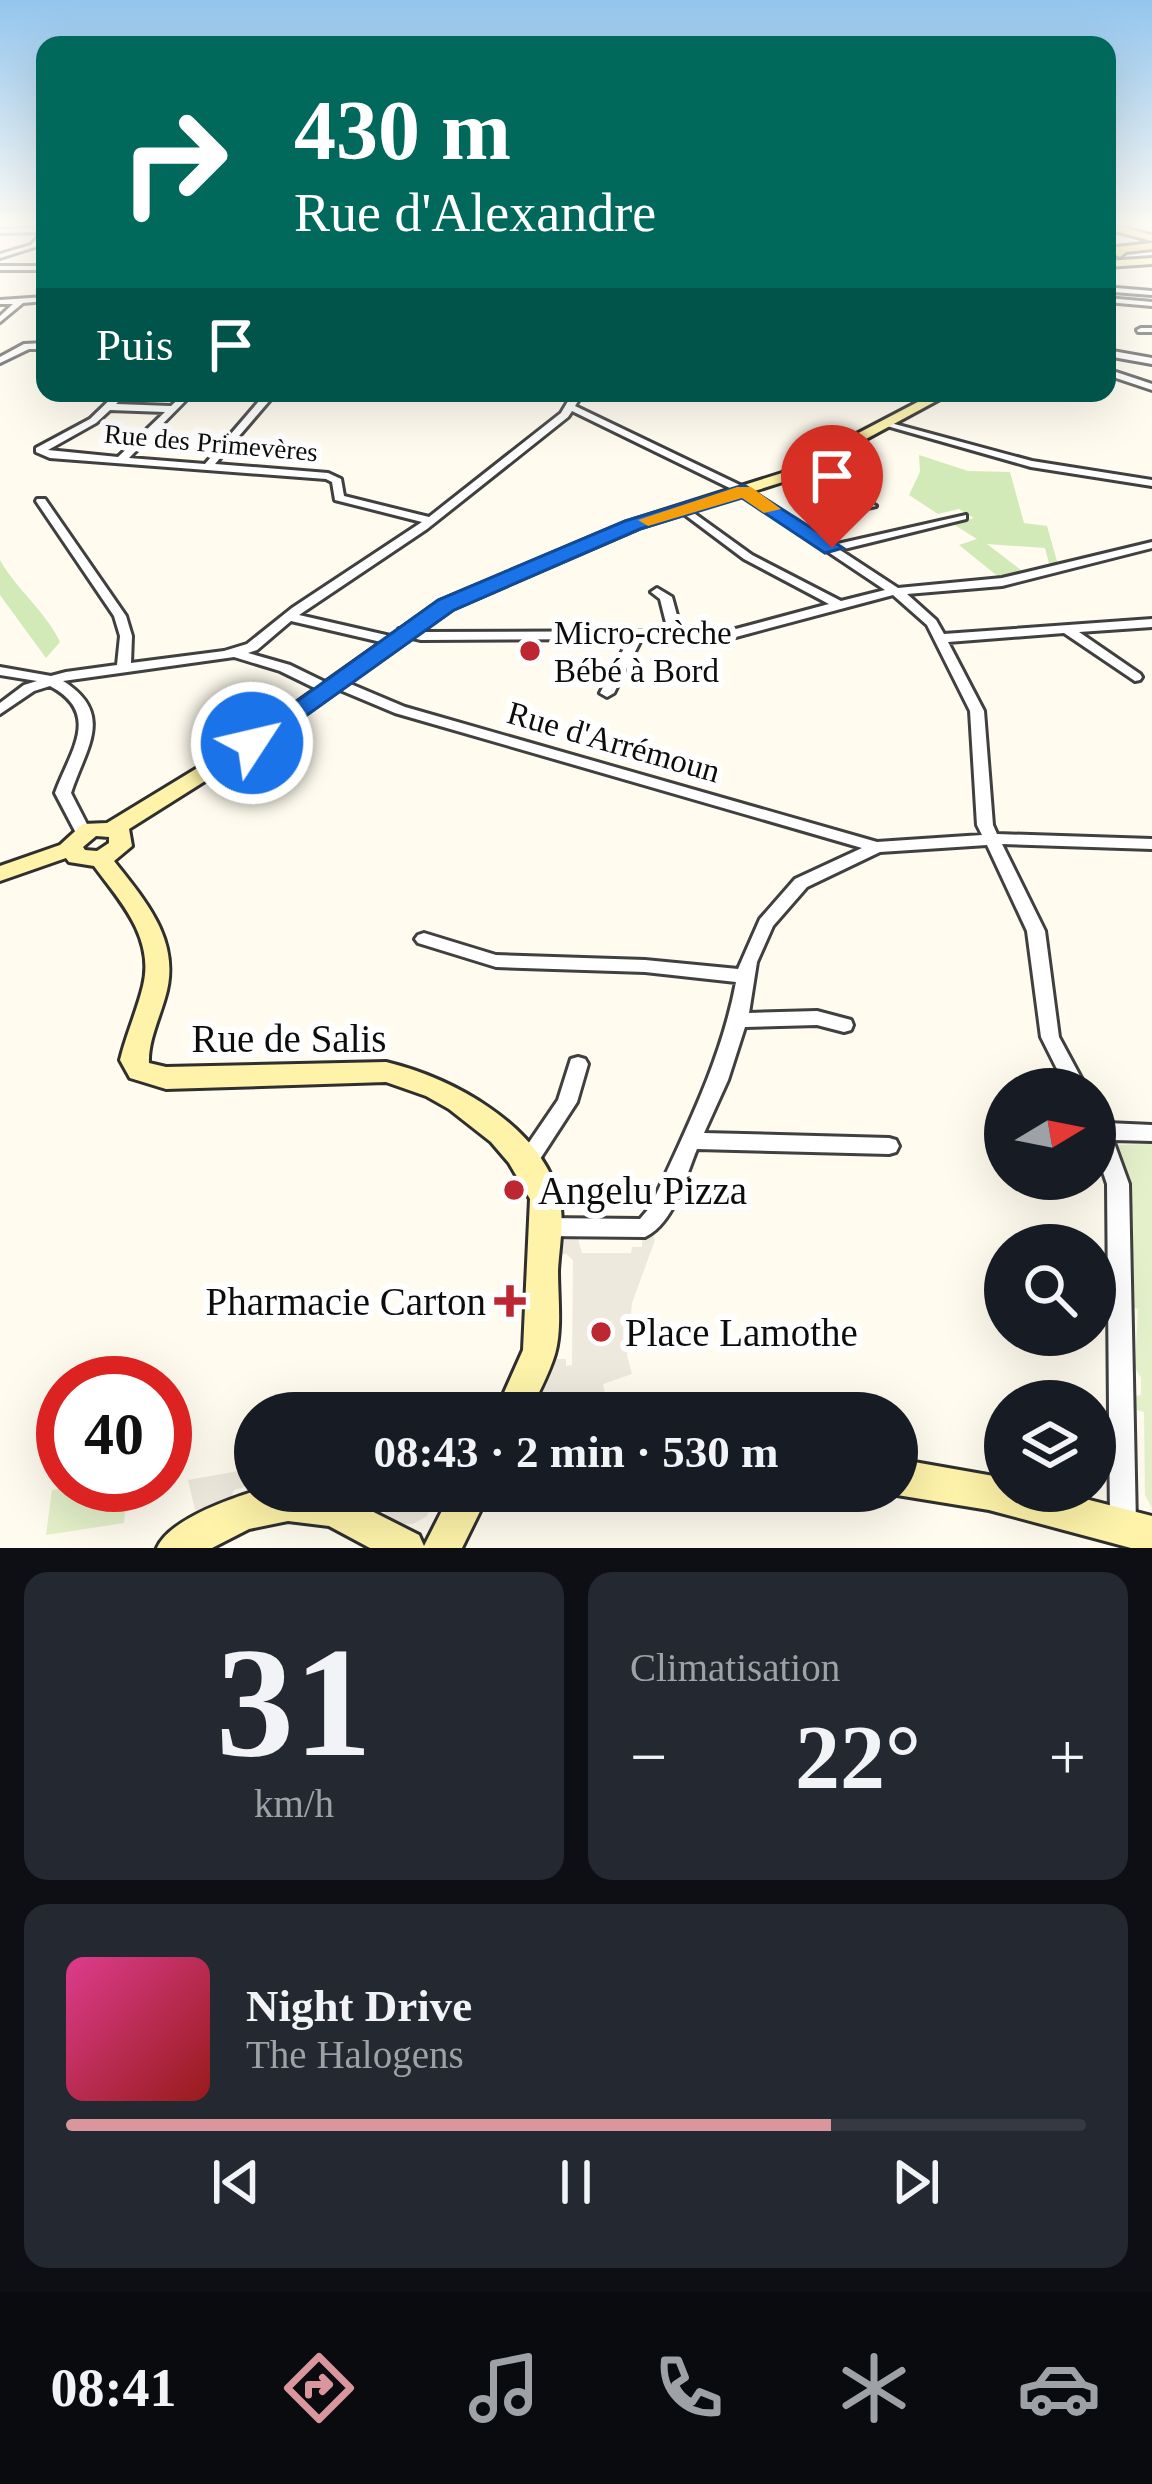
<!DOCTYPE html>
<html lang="fr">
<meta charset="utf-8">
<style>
body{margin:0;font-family:"Times New Roman",serif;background:#242831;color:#f1f3f6;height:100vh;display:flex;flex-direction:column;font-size:45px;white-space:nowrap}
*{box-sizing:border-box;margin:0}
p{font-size:39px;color:#9ea1a6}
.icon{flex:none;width:66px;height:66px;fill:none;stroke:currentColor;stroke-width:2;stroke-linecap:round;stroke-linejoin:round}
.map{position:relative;height:1548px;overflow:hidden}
.drawer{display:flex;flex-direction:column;gap:24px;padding:24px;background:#0d0f14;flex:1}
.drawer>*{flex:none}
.top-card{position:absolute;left:36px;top:36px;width:1080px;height:366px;border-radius:24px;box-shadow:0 12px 48px #0002;background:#00695c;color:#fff;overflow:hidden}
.needle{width:78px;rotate:80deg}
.fabs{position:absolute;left:984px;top:1068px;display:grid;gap:24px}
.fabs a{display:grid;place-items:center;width:132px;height:132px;border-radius:50%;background:#171b24;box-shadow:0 12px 48px #0002;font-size:60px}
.speed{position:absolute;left:36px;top:1356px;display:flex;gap:24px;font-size:60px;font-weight:700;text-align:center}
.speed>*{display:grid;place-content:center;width:156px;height:156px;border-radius:50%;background:#171b24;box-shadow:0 12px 48px #0002;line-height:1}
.speed .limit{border:18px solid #d22;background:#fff;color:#111}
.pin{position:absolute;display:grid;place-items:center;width:102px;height:102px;color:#fff;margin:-123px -51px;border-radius:50% 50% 50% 0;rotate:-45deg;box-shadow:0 0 12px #0007}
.pin .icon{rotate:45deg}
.me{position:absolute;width:132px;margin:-66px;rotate:55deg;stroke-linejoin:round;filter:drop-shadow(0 0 9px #0008)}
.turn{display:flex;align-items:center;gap:42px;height:252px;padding:0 60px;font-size:54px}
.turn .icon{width:156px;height:156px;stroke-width:2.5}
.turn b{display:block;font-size:84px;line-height:102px}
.then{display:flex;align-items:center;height:114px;padding:0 60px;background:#0003;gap:24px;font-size:45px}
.big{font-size:90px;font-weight:700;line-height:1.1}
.drawer .widget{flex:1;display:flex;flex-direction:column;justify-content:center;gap:18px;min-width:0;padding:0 42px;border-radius:24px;background:#242831}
.drawer .dial{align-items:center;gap:0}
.dial b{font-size:156px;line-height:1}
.song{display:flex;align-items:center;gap:36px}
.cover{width:144px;height:144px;border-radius:18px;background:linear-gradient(135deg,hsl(330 70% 55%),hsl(0 70% 35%))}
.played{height:12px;border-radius:6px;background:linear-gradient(90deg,#d9979d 75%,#363941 75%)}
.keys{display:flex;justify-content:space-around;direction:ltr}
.heat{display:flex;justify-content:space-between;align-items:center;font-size:66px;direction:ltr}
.drawer .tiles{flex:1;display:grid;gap:24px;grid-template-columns:1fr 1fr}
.widget:last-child{grid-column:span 2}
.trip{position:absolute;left:234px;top:1392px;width:684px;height:120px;border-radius:60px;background:#171b24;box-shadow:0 12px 48px #0002;font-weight:700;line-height:120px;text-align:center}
.dock{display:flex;height:192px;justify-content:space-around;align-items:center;background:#090b0e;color:#9ea1a6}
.dock .icon{width:84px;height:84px}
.dock .on{color:#d9979d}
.dock b{font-size:54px;color:#f1f3f6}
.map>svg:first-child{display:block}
</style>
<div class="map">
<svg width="1152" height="1548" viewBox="0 0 1152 1548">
<rect width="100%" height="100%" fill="#fffbee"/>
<!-- green -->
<g fill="#d2e9b8">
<polygon points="919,455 968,471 1010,472 1024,523 1047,526 1058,565 1050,567 1045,548 987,544 1025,573 1000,578 959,545 977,539 953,524 974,518 959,509 938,514 909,495 920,472"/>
<path d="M0,560C17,590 46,612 60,642L46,658L0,595Z"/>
</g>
<!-- pitch -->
<g fill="#e3f0c9">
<polygon points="1152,1144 1152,1508 1145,1495 1144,1412 1136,1410 1136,1396 1141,1395 1141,1378 1135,1368 1138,1309 1132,1307 1132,1187 1118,1145"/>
<polygon points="87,1485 128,1485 124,1523 46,1535 52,1490"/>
</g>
<!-- plaza -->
<g fill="#eee9dd">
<polygon points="652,1232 655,1240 632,1303 627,1355 632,1374 603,1384 609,1413 544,1413 537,1405 538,1396 551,1359 566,1359 566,1366 572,1365 573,1260 566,1254 553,1254 560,1239 577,1235 582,1253 631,1253 632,1247 642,1247 642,1235"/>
<polygon points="255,1468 255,1484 234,1490 229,1502 207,1514 195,1510 188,1480"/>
<polygon points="348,1491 437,1491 427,1516 413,1524 394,1524 386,1520 384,1510"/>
</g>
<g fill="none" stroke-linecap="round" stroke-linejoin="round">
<!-- street casing -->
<g stroke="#404040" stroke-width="6">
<g id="street">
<polygon points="45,228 45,237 35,247 0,258 0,254 31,245 42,232 0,233 0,229"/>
<rect x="0" y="266" width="45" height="4"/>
<polygon points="1116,288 1152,291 1152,295 1113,292"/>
<polygon points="45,297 45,301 23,303 0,322 0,316 13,304 0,304 0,300"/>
<polygon points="1107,298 1152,302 1152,306 1107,302"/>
<polygon points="1141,328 1152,328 1152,332 1138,332 1137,330"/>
<polygon points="45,343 45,349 29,349 0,363 0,357 24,344"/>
<polygon points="1107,350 1152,358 1152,364 1107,356"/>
<polygon points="1107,369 1152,384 1152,390 1107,375"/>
<path d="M117,393H127L116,404L171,406L185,393H193L129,458L205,464L266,393H276L215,464L328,473L341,479L344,496L429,517L561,413L573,393H583L575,406L748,489L833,545L966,515V519L840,550L898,588L1002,578L1152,542V548L1002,586L907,594L936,620L944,634L1152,619V627L1079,632L1140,674L1142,677L1140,680L1135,681L1064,633L948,642L984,711L993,825L997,834L1152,839V849L1002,844L1045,931L1059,1037L1087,1089H1067L1041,1037L1027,931L987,845L880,852L807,887L773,926L757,962L749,1013L817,1011L851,1020L853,1025L851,1030L844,1032L817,1025L745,1027L728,1080L704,1133L889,1138L896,1140L899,1146L896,1152L889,1154L697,1149C685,1178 674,1223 645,1237L546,1236L538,1234L535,1227L538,1220L546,1218L640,1219L651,1206C684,1133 721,1062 736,982L645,972L496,967L418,943L415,939L418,935L424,933L496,955L645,960L738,969L760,919L795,879L862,848L395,713L333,687V692H323L280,671L234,657L63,681C116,714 85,749 71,793L91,832L83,837L77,835L55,793C69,753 103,714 50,686L34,691L0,714V703L24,685L37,681L0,675V667L51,676L66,672L117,665L120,636L114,616L36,501L37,499H45L126,616L132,636L131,663L224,651L247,644L292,608L422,522L335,500L332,482L326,479L50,458L36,452V448L90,419ZM110,410L165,412L118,457L48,450L96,423ZM572,411L740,493L885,590L841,601L752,555L684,506L678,509L680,511L744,559L829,604L732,630H681L672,597L657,588L651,592L660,599L668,631L421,632L399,629L398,632L399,635L421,640L629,639L600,693L607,697L614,693L642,638H732L893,595L927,625L970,711L977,825L982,835L877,842L405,707L341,680H331V685L290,665L248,653L257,650L291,621L394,645L399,644L400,641L399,638L299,615L427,529L568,417Z"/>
<polygon points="306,393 352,393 360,396 355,399 311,396"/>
<polygon points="887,422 1032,461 1152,480 1152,486 1031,467 887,426"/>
<polygon points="796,468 804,468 876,506 867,508 796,472"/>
<polygon points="578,1057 585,1059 588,1064 577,1102 540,1159 533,1161 526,1159 523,1153 526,1147 558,1100 571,1059"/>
<polygon points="1095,1111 1102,1113 1107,1123 1152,1125 1152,1141 1113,1140 1129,1184 1136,1524 1132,1533 1123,1537 1114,1533 1110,1524 1107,1184 1095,1148"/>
</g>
</g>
<!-- secondary casing -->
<g stroke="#2f2f2f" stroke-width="6">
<g id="secondary">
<polygon points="1152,258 1152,264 1107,267 1107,261"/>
<path d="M935,393H951L792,479L639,528L452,609L259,747L129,829L132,846L114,861C147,903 182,942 165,998C159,1019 148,1042 149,1063L166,1067L386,1062C452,1078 541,1125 559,1198C565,1219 559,1249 558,1271C558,1297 562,1330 555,1354C549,1374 538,1394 529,1413H495L523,1350L530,1199L509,1163L491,1142L449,1109L426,1096L386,1082L166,1089L130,1078L120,1060C126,1035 137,1011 143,986C155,938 120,901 94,866L69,862L66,858L0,881V866L60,845L83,824L107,823L245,739L440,601L627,522L782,473ZM96,836L109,837V843L97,851L85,850L83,847Z"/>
<polygon points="897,1459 1005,1478 1005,1491 1054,1491 1152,1516 1152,1548 1131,1548 989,1510 897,1495 888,1491 897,1491"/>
<path d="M255,1491H332L419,1535L424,1546L452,1491H490L462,1548H370L329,1526L288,1521L249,1529L212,1548H157C169,1520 227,1500 255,1491Z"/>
</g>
</g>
<!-- primary casing -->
<g stroke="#1e1e1e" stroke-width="6">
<g id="primary">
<polygon points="1107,223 1152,235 1152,241 1107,229"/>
<polygon points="1152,243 1152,249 1126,252 1120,257 1114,254 1116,247"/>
</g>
</g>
<!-- street -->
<use href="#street" fill="#fff" fill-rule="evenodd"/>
<!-- secondary -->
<use href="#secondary" fill="#fef3a9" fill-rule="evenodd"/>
<!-- primary -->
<use href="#primary" fill="#f7d066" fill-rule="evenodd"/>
</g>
<!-- sky -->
<linearGradient id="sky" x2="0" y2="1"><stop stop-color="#93c5ed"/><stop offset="0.51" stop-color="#fffdf7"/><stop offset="1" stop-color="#fffdf7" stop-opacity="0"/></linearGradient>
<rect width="1152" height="440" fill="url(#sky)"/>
<!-- route -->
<polygon fill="#1a73e8" stroke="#114b97" stroke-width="3" points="744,485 843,548 825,553 742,498 640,529 454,610 261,748 252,751 239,743 438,600 625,521"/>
<!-- slow -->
<polygon fill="#f59e0b" points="737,487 751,487 781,509 764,513 742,498 648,526 638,520"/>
<!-- markers -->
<g fill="#bc2731" stroke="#fff" stroke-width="4.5">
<circle cx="530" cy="651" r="12"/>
<circle cx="514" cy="1190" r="12"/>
<path d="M504 1283h12v12h12v12h-12v12h-12v-12h-12v-12h12z"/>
<circle cx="601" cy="1332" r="12"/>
</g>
<g text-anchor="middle" stroke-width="12" stroke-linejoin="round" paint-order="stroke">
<!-- far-street labels -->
<g font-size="27" fill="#0d0d0d" stroke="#fff">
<text transform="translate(211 443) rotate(5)" y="9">Rue des Primevères</text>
</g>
<!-- poi labels -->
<g font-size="33" fill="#0d0d0d" stroke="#fff" text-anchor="start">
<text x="554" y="644">Micro-crèche<tspan x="554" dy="38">Bébé à Bord</tspan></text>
</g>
<!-- street labels -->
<g font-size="33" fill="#0d0d0d" stroke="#fff">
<text transform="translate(614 741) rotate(16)" y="12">Rue d'Arrémoun</text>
</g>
<!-- near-street labels -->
<g font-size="39" fill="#0d0d0d" stroke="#fff">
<text x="289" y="1052">Rue de Salis</text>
</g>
<!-- near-poi labels -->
<g font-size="39" fill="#0d0d0d" stroke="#fff" text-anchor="start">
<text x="538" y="1204">Angelu Pizza</text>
<text x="486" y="1315" text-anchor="end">Pharmacie Carton</text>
<text x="625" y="1346">Place Lamothe</text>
</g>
</g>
</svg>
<div class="fabs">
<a><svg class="needle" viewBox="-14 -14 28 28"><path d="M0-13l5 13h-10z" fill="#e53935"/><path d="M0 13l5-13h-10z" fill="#9ea1a6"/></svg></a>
<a><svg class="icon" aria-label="search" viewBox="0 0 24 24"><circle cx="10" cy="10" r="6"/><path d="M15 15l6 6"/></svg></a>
<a><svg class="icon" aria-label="layers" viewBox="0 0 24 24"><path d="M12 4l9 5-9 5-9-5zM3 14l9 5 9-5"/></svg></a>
</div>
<div class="speed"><div class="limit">40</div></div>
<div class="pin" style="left:832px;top:548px;background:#d93025"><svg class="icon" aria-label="arrive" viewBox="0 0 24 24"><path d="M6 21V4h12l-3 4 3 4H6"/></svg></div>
<svg class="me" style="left:252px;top:743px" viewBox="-20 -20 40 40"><circle r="17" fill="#1a73e8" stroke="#fff" stroke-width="3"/><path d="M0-11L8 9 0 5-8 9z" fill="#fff"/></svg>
<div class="trip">08:43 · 2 min · 530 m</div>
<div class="top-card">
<div class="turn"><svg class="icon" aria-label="right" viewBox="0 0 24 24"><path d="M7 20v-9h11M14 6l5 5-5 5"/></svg><div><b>430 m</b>Rue d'Alexandre</div></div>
<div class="then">Puis<svg class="icon" aria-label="arrive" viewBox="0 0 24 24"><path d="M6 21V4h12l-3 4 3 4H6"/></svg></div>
</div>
</div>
<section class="drawer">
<div class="tiles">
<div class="widget dial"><b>31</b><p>km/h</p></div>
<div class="widget"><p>Climatisation</p>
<div class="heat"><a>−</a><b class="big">22°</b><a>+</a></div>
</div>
<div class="widget">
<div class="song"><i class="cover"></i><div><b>Night Drive</b><p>The Halogens</p></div></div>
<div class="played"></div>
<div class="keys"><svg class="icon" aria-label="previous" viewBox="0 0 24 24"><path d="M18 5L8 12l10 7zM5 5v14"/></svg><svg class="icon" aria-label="pause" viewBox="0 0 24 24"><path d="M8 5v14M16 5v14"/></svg><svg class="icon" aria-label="next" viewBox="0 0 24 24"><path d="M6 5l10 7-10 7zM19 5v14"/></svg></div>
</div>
</div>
</section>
<nav class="dock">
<b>08:41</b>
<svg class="icon on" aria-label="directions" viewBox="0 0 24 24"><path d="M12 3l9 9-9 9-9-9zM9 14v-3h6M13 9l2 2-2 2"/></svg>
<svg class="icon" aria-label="music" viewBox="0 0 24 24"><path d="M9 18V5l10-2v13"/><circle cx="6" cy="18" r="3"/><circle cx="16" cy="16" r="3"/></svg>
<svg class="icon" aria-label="phone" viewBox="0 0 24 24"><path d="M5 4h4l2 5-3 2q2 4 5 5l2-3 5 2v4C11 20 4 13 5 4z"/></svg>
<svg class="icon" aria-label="climate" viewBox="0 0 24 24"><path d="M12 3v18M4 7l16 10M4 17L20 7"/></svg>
<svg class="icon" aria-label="car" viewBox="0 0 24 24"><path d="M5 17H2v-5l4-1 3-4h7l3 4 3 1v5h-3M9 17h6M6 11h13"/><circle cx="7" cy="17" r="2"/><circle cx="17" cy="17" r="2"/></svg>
</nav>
